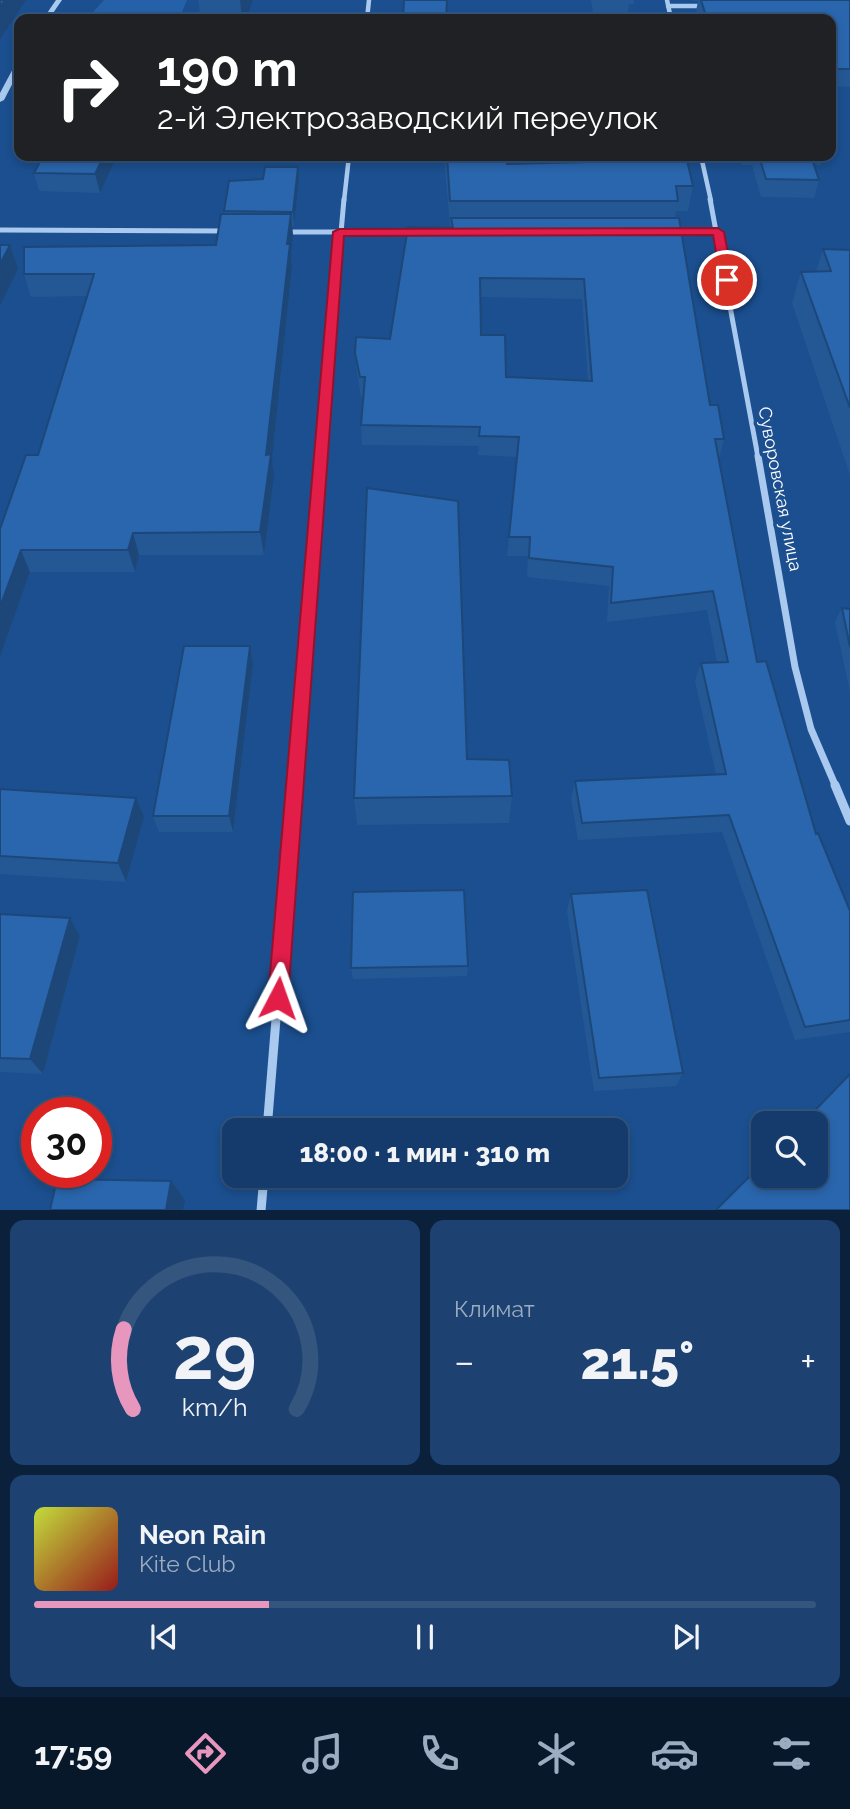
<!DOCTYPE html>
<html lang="ru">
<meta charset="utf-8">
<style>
body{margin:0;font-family:Raleway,sans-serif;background:#1d4271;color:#f1f3f6;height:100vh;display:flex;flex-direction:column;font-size:26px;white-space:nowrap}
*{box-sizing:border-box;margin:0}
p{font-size:23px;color:#9dadc1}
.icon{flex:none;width:38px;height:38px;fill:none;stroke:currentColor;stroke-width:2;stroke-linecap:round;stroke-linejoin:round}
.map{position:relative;height:1210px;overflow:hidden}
.details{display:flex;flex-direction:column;gap:10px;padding:10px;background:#0b203b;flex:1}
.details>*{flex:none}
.hud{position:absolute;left:14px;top:14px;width:822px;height:147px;border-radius:14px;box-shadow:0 4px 10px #0003,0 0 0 2px #33557e;background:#202124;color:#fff;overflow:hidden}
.fabs{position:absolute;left:751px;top:1111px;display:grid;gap:14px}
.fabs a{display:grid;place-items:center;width:77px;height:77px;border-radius:14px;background:#143b6b;box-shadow:0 4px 10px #0003,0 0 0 2px #33557e;font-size:35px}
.speed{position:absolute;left:21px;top:1097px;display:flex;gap:14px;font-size:35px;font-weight:700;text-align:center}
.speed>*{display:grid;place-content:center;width:91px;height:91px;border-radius:50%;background:#143b6b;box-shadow:0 4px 10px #0003,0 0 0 2px #33557e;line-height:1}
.speed .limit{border:10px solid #d22;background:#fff;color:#111}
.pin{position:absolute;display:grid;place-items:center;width:60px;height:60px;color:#fff;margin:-30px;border:4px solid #fff;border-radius:50%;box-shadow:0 2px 7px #0007}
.me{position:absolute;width:77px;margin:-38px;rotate:4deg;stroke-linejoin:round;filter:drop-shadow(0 0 5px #0008)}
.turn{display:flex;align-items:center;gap:24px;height:147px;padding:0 28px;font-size:32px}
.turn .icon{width:91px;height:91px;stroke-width:2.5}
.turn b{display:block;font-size:49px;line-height:60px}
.big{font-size:52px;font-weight:800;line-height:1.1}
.details .tile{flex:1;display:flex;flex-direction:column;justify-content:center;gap:10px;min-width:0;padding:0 24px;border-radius:14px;background:#1d4271}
.details .dial{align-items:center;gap:0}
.dial svg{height:182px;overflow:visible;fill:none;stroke:#33557e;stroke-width:7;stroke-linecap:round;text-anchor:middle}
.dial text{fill:#f1f3f6;stroke:none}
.song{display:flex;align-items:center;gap:21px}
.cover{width:84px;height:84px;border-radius:10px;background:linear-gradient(135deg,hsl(70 70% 55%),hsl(0 70% 35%))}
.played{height:7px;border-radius:4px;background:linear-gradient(90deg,#e797bd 30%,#33557e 30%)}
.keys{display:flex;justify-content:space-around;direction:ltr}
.heat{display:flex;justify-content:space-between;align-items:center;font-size:38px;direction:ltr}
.details .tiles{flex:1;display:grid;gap:10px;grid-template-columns:1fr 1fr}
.tile:last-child{grid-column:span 2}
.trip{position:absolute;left:222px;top:1118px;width:406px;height:70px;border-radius:14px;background:#143b6b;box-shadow:0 4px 10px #0003,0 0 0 2px #33557e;font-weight:800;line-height:70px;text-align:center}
.dock{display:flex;height:112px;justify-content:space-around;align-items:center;background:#08182b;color:#9dadc1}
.dock .icon{width:49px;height:49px}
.dock .active{color:#e797bd}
.dock b{font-size:32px;color:#f1f3f6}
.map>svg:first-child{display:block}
</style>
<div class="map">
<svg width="850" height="1211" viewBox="0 0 850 1211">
<rect width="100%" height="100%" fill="#1b4f8f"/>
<!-- green -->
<polygon fill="#2461a8" points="104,0 187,0 179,19 93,19 94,11"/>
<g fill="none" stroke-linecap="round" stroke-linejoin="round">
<!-- minor-far3 -->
<g stroke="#a9c9ee" stroke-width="4.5">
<polyline points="667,0 671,19"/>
<polyline points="668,6 705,6"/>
<polyline points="367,19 369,0"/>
<polyline points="701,156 711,201"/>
<polyline points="344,201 349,156"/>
</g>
<!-- minor-far2 -->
<g stroke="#a9c9ee" stroke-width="5">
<polyline points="710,199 758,457"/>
<polyline points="0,230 227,231"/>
<polyline points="284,232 416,232"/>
<polyline points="673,232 718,232"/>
<polyline points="321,457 344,199"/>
</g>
<!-- minor-far1 -->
<g stroke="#a9c9ee" stroke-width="7">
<polyline points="758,456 795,667 811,729 836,787"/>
<polyline points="294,787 321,456"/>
</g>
<!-- minor -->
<g stroke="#a9c9ee" stroke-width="9">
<polyline points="835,785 850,821"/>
<polyline points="267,1130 295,785"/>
<polyline points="261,1211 264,1176"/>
</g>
<!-- tertiary -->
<g fill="#a9c9ee" fill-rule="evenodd">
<polygon points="56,0 62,0 49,19 43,19"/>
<polygon points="16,63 19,63 19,71 4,100 0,102 0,93"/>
</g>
</g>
<!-- wall -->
<g fill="#245895" fill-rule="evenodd">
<polygon points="198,0 253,0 246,19 201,19"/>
<polygon points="591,0 634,0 634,4 629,4 627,19 594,19"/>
<polygon points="693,0 850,0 850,87 831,86 831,19 699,19 696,11 698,1 693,1"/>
<polygon points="117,156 100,193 39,191 34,173"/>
<path d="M444,156H506L507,164L581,163L580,156H686L693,186L688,211H676L675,218L710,405L724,439L719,458L757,662L816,834L850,911V1032L795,1040L722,832L578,840L571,798L575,781L716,774L695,681L701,663L717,662L707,610L607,622L609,586L527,577L528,556H507L517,457L478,455L479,446L362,445L361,425L363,397H361L357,373L355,353L390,339L451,228V226H450ZM481,297L582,299L588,380L506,377L481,335Z"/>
<polygon points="739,156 823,156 820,166 813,163 819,180 814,198 761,197 752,165 742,165"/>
<polygon points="298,167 299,180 294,226 292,226 293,236 291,255 292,266 272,459 274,477 264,555 139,555 135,572 30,572 0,657 0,529 38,455 87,296 31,297 24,274 216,245 225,214 224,211 263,179"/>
<polygon points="823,249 850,250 850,475 792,303 801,272 816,272"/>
<polygon points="842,608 850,609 850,692 835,622"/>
<polygon points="250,646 253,664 233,832 159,832 153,816"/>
<polygon points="467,759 512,796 509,823 357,825 354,798"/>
<polygon points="0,789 144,817 126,882 0,874"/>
<polygon points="571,894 683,1073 676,1086 594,1091 567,911"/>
<polygon points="0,914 70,918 80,936 43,1074 0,1072"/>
<polygon points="468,966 467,976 353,979 351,968"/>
</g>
<!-- shaded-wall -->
<g fill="#1d4779">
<polygon points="5,0 26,0 0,39 0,7"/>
<polygon points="240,0 253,0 246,19 242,19"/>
<polygon points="104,156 117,156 100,193 95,174"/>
<polygon points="298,167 299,180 294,226 293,212"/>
<polygon points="291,214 293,236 291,255 292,266 272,459 274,477 264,555 260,532 266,455"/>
<polygon points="10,245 18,269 0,306 0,264"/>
<polygon points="133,533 139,555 135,572 128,550"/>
<polygon points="21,550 30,572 0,657 0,607"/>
<polygon points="250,646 253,664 233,832 229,816"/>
<polygon points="136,798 144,817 126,882 118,863"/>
<polygon points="70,918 80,936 43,1074 30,1059"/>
<polygon points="171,1181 185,1200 183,1210 166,1210"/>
</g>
<!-- building -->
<g fill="#2a66ad" stroke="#1d4779" stroke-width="2" fill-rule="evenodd">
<polygon points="0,0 5,0 0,7"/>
<polygon points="404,0 447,0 446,19 403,19"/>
<polygon points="701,0 850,0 850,69 831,69 831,19 707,19"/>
<polygon points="43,156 104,156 95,174 34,173"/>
<polygon points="447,156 506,156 507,164 588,162 587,156 686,156 693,186 676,186 678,201 450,201"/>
<polygon points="759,156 811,156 819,180 766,179"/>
<polygon points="265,167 298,167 293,212 224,211 229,181 263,179"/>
<polygon points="221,214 291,214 287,244 290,244 266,455 271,454 260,532 133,533 128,550 21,550 0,607 0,529 26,455 38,455 94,274 24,274 24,247 216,245"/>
<path d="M451,218H679L710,405H718L724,439H715L757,662L766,661L816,834L818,833L850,911V1020L805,1027L729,815L582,823L575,781L726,774L701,663L728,662L713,591L611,603L613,567L529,558L530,537H509L519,437L479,436L480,427L361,425L365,377H360L355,353L356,337L390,339L408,227L453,228ZM480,278L584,279L592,381L506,377L505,335H481Z"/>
<polygon points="0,245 10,245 0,264"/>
<polygon points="823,249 850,250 850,408 801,272 831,271"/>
<polygon points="367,488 458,501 467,759 509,760 512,796 354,798"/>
<polygon points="842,608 850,609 850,647"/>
<polygon points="184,646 250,646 229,816 153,816"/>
<polygon points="0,789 136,798 118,863 0,856"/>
<polygon points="464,890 468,966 351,968 353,892"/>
<polygon points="647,890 683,1073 599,1078 571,894"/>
<polygon points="0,914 70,918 30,1059 0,1058"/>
<polygon points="850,1074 850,1210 716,1210 763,1163 763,1176 816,1176 816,1124 802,1124"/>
<polygon points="57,1179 171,1181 166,1210 50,1210"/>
</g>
<!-- route -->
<polygon fill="#e11d48" stroke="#92132f" stroke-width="2" points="718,228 724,232 733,280 727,283 721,280 713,235 344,236 288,998 285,1006 278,1009 271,1006 268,998 333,232 339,229"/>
<g text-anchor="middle" stroke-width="7" stroke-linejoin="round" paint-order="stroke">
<!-- street labels -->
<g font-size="18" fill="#fff" stroke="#1b4f8f">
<text transform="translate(780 489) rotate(79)" y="6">Суворовская улица</text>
</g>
</g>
</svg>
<div class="fabs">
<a><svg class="icon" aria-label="search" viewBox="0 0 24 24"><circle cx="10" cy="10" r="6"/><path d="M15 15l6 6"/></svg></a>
</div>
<div class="speed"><div class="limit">30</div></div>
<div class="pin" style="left:727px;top:280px;background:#d93025"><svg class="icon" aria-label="arrive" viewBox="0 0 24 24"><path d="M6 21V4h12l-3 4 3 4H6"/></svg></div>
<svg class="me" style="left:278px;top:998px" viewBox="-20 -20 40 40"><path d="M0-17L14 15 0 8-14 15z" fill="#e11d48" stroke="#fff" stroke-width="4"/></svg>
<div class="trip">18:00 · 1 мин · 310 m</div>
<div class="hud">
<div class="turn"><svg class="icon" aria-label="right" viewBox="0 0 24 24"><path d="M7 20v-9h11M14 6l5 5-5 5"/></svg><div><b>190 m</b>2-й Электрозаводский переулок</div></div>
</div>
</div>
<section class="details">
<div class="tiles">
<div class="tile dial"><svg viewBox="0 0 100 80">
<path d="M14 69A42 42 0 1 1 86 69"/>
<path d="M14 69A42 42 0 0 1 10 34" stroke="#e797bd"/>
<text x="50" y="56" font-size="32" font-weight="700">29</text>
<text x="50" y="72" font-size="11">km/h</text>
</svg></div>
<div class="tile"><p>Климат</p>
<div class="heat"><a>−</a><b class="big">21.5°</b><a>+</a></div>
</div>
<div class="tile">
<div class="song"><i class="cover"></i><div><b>Neon Rain</b><p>Kite Club</p></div></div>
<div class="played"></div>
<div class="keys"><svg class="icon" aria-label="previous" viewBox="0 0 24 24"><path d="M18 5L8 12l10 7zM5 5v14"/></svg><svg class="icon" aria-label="pause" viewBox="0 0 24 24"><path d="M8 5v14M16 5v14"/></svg><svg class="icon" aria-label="next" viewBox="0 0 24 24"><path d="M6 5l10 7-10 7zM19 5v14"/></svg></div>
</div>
</div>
</section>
<nav class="dock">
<b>17:59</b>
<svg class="icon active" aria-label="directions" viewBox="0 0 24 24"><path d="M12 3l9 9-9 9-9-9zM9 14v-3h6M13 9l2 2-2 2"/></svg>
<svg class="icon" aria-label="music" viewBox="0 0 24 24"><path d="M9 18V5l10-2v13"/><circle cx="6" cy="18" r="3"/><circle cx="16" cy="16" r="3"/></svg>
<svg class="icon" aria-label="phone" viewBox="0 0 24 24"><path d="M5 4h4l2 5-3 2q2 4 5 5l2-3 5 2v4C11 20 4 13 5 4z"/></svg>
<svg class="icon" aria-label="climate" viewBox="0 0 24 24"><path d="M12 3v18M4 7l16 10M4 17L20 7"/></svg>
<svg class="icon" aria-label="car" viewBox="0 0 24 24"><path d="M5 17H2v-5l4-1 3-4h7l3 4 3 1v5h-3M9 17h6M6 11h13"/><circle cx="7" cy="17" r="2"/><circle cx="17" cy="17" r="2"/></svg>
<svg class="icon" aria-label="filters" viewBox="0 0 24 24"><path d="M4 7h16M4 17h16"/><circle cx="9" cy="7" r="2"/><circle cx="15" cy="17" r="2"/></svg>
</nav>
